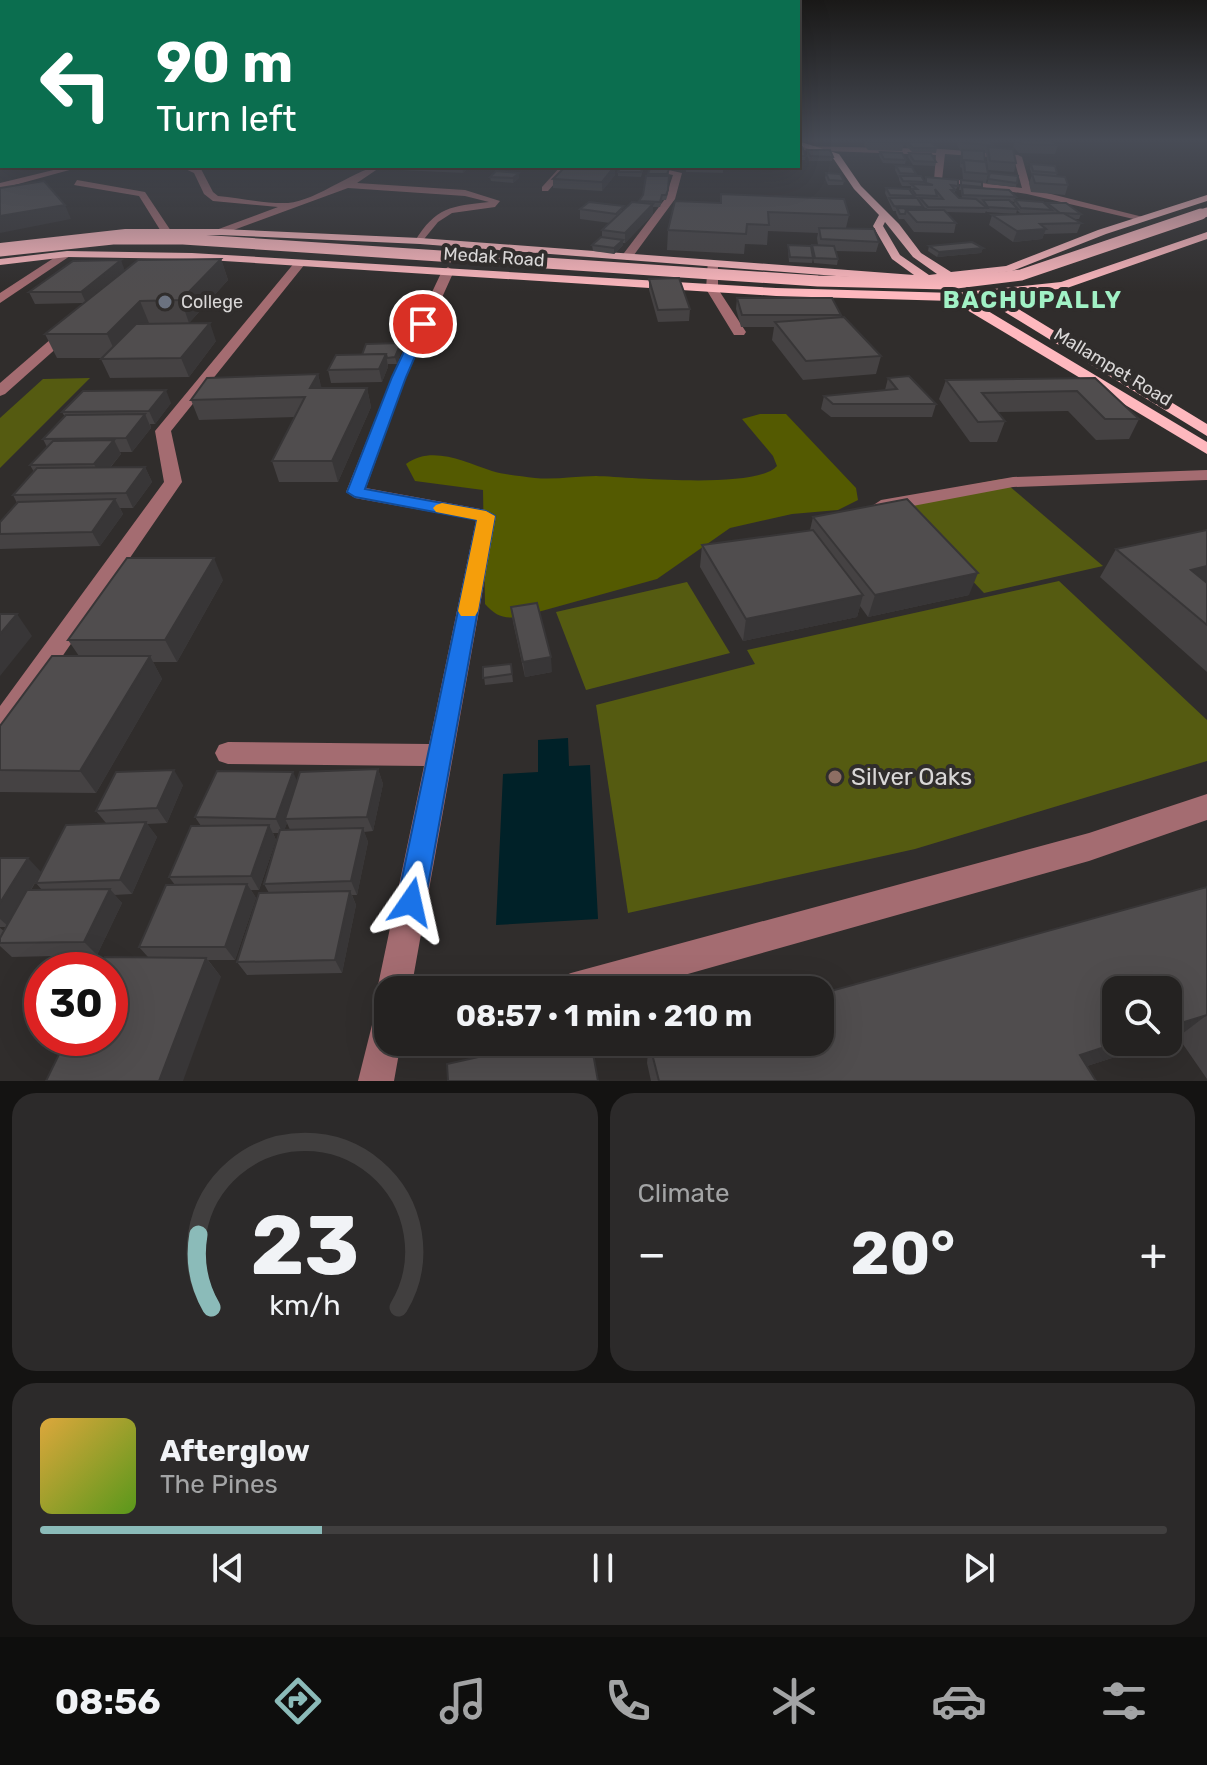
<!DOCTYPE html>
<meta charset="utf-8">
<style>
body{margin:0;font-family:Rubik,sans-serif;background:#2c2a2a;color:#f1f3f6;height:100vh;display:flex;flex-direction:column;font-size:30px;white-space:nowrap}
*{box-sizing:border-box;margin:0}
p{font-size:26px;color:#a3a4a5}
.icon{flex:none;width:44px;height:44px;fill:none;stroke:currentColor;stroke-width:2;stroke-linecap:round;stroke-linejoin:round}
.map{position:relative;height:1081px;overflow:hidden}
.sheet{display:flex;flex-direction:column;gap:12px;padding:12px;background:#141312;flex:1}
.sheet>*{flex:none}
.guide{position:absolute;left:0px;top:0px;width:800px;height:168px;box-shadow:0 8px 32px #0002,0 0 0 2px #413f3f;background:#0b6e4f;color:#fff;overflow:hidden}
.buttons{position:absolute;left:1102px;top:976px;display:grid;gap:16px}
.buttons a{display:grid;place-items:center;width:80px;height:80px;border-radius:16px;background:#242221;box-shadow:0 8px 32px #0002,0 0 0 2px #413f3f;font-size:40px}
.speed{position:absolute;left:24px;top:952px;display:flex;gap:16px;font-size:40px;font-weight:700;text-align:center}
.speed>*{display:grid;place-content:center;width:104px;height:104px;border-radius:50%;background:#242221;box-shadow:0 8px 32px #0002,0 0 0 2px #413f3f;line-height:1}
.speed .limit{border:12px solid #d22;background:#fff;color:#111}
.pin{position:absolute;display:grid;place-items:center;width:68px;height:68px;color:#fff;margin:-34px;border:4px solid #fff;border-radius:50%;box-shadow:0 2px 8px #0007}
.me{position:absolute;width:88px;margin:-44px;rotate:11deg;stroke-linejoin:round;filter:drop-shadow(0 0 6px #0008)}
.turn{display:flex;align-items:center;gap:28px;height:168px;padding:0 24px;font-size:36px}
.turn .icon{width:104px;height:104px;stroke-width:2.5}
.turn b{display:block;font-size:56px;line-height:68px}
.big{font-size:60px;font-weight:700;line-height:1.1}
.sheet .card{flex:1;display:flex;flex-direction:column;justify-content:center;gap:12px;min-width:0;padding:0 28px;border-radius:24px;background:#2c2a2a}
.sheet .dial{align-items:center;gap:0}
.dial svg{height:208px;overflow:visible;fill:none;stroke:#413f3f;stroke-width:7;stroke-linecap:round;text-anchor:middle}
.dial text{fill:#f1f3f6;stroke:none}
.song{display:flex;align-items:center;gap:24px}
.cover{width:96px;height:96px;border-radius:12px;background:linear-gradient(135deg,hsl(40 70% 55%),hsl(90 70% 35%))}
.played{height:8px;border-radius:4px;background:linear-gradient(90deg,#8bbbb9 25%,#413f3f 25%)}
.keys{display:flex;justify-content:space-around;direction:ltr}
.heat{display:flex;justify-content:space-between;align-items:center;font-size:44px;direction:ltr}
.sheet .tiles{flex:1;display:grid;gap:12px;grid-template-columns:1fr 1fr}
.card:last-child{grid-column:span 2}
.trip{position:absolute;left:374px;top:976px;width:460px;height:80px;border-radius:24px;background:#242221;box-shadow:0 8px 32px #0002,0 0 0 2px #413f3f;font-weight:700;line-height:80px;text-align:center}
.tabs{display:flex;height:128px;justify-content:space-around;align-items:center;background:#0e0e0d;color:#a3a4a5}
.tabs .icon{width:56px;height:56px}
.tabs .on{color:#8bbbb9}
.tabs b{font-size:36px;color:#f1f3f6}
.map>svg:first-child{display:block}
</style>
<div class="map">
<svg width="1207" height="1081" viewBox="0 0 1207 1081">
<rect width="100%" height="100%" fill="#302d2c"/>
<!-- green -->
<g fill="#555b11">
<polygon points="90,378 0,468 0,418 43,379"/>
<polygon points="1001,479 1103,566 984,593 896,500"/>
<polygon points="1059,581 1207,720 1207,761 915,849 628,913 596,705 755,664 747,650"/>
<polygon points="687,582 730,653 586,690 556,612"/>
</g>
<!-- forest -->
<path fill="#545a01" d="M760,414H786L856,488L858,500L838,510L792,514L730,528L657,579L520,617C503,619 496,616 485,604L483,490L415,481L406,464C432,445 464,462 492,471C505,475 521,476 535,478C555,480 576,476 596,476C631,477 756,490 777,466L773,456L742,419Z"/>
<!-- water -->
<polygon fill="#002128" points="568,738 569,766 590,765 598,919 496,925 503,774 538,772 538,740"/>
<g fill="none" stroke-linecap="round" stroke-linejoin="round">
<!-- minor -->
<g fill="#a46c71" fill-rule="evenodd">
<polygon points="798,146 941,149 1018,155 1022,157 1031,189 1147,218 1142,221 1027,194 953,183 958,180 1022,188 1014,159 945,154 942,180 938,183 934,180 936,155 798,150"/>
<polygon points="70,166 84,166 0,189 0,183"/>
<path d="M179,166L201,169L213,192L218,196C241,198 266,204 288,203C317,201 359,166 382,166L357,183L465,190L500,201L495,207L452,213L438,222L420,244L415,241C436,207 451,206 489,202L465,196L348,188L220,235L216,234V230L278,207L213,201L204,194L194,173Z"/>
<polygon points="561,166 570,166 548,191 542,191 542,187"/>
<polygon points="630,166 650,166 682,173 675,199 631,259 627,260 621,257 665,199 673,175"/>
<polygon points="77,180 145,192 171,231 162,233 139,196 74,185"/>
<polygon points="63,252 73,254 0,303 0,293"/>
<polygon points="708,260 718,262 718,289 746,332 744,335 734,335 706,289"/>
<polygon points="295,262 305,264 171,431 182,482 9,734 0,737 0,706 164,482 155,431"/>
<polygon points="448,267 454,271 406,377 366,488 486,510 496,516 411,990 388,990 388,1042 401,1042 394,1081 358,1081 376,1009 387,1004 382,1002 377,990 424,766 228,764 219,761 215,753 219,745 228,742 429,744 476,520 355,498 346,492 392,377 442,271"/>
<polygon points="66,326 78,329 5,394 0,396 0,383"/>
<polygon points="1207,470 1207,480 1013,487 881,512 872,506 881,500 1013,477"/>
<polygon points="1207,794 1207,820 1089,861 631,990 554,990 559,978 571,973 1089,833"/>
</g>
<!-- major -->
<g fill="#feb8be" fill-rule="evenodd">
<path d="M798,141L839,154L861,186L899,224L921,253L951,272L1006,266L1098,230L1207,195V201L1106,234L1012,271L927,283L420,244L220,235H125L0,249V243L125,229H220L420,238L914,275L892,259L873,226L879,215L854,189L833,158L798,145ZM885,222L913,257L937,274L929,275L900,255L883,226Z"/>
<polygon points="1207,232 1207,239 1067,288 997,296 1207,424 1207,436 982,298 968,299 1207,442 1207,454 952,301 776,296 192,259 67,257 0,265 0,259 67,251 192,253 776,288 955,293 1061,282"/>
</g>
<!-- major-bridge-far1 -->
<polyline stroke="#feb8be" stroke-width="9" points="1195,216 1207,212"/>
<!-- major-bridge -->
<polyline stroke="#feb8be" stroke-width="11" points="0,251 113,239 183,239 818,281 948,284 1021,275 1201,214"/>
</g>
<!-- wall -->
<g fill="#454243" fill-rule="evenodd">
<polygon points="865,141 902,141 904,143 902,151 868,150 864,145"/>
<polygon points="958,141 990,141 993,145 992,147 1016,163 1014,172 988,170 986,153 984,153 988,174 986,183 982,183 981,188 1016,197 1014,202 1010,201 1014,205 1015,200 1046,205 1047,203 1081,214 1079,219 1073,219 1081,223 1077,233 1044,234 1042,239 1013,242 989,225 992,215 1030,214 1020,213 1017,210 1016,214 987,212 986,211 985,213 946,212 956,223 954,233 914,232 904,219 899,219 896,213 896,211 893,211 885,193 886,188 911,192 911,186 902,186 899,180 899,178 895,170 896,166 916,174 916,176 925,182 924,184 926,177 958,186 954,193 959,198 962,198 961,190 959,190 961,180 963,180 962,168 960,167 961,152 957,145"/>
<polygon points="1015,141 1052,141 1058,145 1055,154 1019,153 1013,147"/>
<polygon points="907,142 937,148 936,153 912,152 906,146"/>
<polygon points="798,147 806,156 805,160 798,160"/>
<polygon points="807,150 833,157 832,161 809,161 807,154"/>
<polygon points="880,152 906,160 905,164 883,163 879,156"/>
<polygon points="909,153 936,162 935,166 913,165 908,157"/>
<polygon points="1031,164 1057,173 1056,176 1068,185 1065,195 1031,192 1029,183 1032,175 1030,169"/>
<polygon points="400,166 470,166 463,173 401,170"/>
<rect x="496" y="166" width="18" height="3"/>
<polygon points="644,166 641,177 618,176 618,172"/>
<polygon points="686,166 723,166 723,173 686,172"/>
<polygon points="669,169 668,194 666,200 662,200 660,207 653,207 653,214 625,243 623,243 623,245 614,254 593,251 592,245 602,237 602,230 610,223 580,219 580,209 624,210 639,203 643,195 648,174"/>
<polygon points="826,173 844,181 843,185 828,185 825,178"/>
<polygon points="990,173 1018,176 1016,187 987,184"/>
<polygon points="615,175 602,191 553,188 553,179"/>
<polygon points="490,177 519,178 513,183 491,181"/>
<polygon points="675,201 849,215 846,228 879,242 876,252 836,251 838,259 837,265 814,263 813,258 812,263 789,262 788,250 788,245 811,250 812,245 818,245 817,238 818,233 768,231 767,245 745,244 744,254 667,250 668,230"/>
<polygon points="929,246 983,248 981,253 937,257 928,251"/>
<polygon points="221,259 228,280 189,323 149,324 216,341 189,377 110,378 101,359 103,358 57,358 45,334 84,303 35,304 29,292 125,270"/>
<polygon points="649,279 690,309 689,321 658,322 649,290"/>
<polygon points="737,298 841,315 841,317 881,356 876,374 803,380 772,340 774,327 741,327 736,309"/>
<polygon points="401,343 402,349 397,364 388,364 388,367 382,382 331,383 328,370 362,355"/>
<polygon points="318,374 321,388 367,388 371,407 338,482 279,482 272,461 295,417 199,420 191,400"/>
<polygon points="888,378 936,404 932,417 831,417 821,409 824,396 885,390"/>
<polygon points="1095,378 1139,419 1129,439 1096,440 1068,411 997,412 1005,421 997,442 970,442 939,399 946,380"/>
<polygon points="171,403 155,424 150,424 151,428 132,452 120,452 121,454 110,468 145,467 152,482 133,508 120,508 123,514 100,546 0,549 0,522 17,503 13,495 34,472 30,465 47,447 43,439 65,417 62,412"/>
<polygon points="813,517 969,595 868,617 860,606 857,617 743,641 700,567 702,545 810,530"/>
<polygon points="1207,530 1207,672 1100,577 1116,549"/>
<polygon points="223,580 177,662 153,662 162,679 96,793 0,792 0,726 79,656 68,640"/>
<polygon points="511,607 552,672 525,677 513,622"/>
<polygon points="511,664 513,682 485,685 483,667"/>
<path d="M378,769L383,784L373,831L364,832L368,842L357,895H352L356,905L342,973L247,975L237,962L269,893L264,884L279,833H273L276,840L259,890H251L256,898L235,960H208L221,977L148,957L139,947L175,885L169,877L201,826L195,817L297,780ZM287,823L290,830H284Z"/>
<path d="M183,785L167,823L147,824L157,837L132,894L114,895L122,903L97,955L12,957L0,946V928L4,931L6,927H0V858L41,872L106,823L96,811ZM41,873L36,883L42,890H31Z"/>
<polygon points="1207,887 1207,1079 1178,1037 1087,1066 1096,1081 651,1081 647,1063 649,1042"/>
</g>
<!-- shaded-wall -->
<g fill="#383637">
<polygon points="462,166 470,166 463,173"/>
<polygon points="615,166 615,175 602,191 602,182"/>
<polygon points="519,173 519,178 513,183 513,178"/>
<polygon points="653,204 653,214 625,243 625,233"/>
<polygon points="65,205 71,219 0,233 0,216"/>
<polygon points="1046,229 1042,239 1013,242 1017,231"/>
<polygon points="623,240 623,245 614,254 614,248"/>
<polygon points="983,248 981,253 937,257 939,252"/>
<polygon points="221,259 228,280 189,323 181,300"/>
<polygon points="121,260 125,271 86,303 81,292"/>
<polygon points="140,301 149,323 118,358 107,334"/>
<polygon points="210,323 216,341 189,377 181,358"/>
<polygon points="401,343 402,349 397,364 395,357"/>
<polygon points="386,354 388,367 382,382 379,369"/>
<polygon points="318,374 323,393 310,388"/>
<polygon points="367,388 371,407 338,482 332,461"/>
<polygon points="166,390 171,403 155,424 149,411"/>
<polygon points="145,414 151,428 132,452 126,438"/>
<polygon points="114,440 121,454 101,478 94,464"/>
<polygon points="145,467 152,482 133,508 126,493"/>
<polygon points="115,499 123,514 100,546 92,532"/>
<polygon points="214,558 223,580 177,662 165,640"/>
<polygon points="1207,566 1207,590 1172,598 1191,570"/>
<polygon points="978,573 969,595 868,617 875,595"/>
<polygon points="863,595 857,617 743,641 746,619"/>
<polygon points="17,614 32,636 0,676 0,634"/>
<polygon points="150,656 162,679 96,793 80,771"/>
<polygon points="551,657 552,672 525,677 523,662"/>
<polygon points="378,769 383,784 373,831 367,817"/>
<polygon points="174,770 183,785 167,823 157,808"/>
<polygon points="293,772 300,787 285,819 287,823 283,834 276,819"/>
<polygon points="146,822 157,837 132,894 120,880"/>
<polygon points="269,825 276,840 259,890 251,876"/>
<polygon points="363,828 368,842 357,895 351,881"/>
<polygon points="28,858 41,872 9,927 0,919 0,903"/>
<polygon points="247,884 256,898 235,960 225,947"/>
<polygon points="110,889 122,903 97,955 84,942"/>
<polygon points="350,891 356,905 342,973 335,960"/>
<polygon points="206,958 221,977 183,1081 159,1081"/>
<polygon points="1207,1015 1178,1037 1168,1040 1168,1027"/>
<polygon points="1120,1042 1163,1042 1055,1076 1080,1055"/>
</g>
<!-- building -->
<g fill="#504d4e" stroke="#383637" stroke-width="2">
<polygon points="868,141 902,141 904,143 869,142"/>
<polygon points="961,141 990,141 993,145 963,143"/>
<polygon points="1017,141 1052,141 1058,145 1022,144"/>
<polygon points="907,142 931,142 937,148 913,148"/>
<polygon points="798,147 802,147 806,156 798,156"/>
<polygon points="988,147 1013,149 1016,163 990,161"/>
<polygon points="807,150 830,150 833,157 810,156"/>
<polygon points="962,150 984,151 985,162 964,160 963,163 962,163"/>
<polygon points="880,152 902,153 906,160 884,159"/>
<polygon points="909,153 931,154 936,162 914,161"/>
<polygon points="964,160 986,162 988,174 965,172"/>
<polygon points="1031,164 1055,166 1057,173 1033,171"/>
<polygon points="566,166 585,167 615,166 602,182 553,179"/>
<polygon points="621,166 644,166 641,172 618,172"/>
<polygon points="896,166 912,167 916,174 900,173"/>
<polygon points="650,168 669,169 667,174 648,174"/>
<polygon points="496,171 519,173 513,178 490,177"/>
<polygon points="826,173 840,174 844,181 829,180"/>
<polygon points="990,173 1018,176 1017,183 988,179"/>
<polygon points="1032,174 1065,177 1068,185 1035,183"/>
<polygon points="646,176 669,176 668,190 666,195 662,195 660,202 639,201 643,195"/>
<polygon points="900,176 921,176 925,182 903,181"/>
<polygon points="926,177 958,180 958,186 951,185 955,190 951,190 959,198 976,199 987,208 928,207 920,198 943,199 935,189 937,196 916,195 912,189 917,189 911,184 933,185 926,183"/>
<polygon points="961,180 982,182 982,187 961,185"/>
<polygon points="44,181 65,205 0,216 0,188"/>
<polygon points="962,187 1009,190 1016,197 963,195"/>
<polygon points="886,188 909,189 914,196 890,195"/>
<polygon points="721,194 844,199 849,215 768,212 769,225 747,224 746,234 668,230 675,201 721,203"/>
<polygon points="889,198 917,198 923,207 894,206"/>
<polygon points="983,200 1009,200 1018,209 988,207"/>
<polygon points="1015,200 1043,202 1052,210 1021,208"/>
<polygon points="589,202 624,206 616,214 580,209"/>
<polygon points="632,202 653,204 625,233 602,230"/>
<polygon points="1047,203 1066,203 1081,214 1060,213"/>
<polygon points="897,208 926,209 927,210 906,210 905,214 900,214"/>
<polygon points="906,210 944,210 956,223 917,222"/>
<polygon points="1063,213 1081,223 1040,224 1046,229 1017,231 992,215"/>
<polygon points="819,228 874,229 879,242 821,239"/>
<polygon points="601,237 623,240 614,248 592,245"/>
<polygon points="972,242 983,248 939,252 929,246"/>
<polygon points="788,245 811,246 813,258 790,257"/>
<polygon points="812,245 834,246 838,259 815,258"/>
<polygon points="221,259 181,300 140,301 107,334 45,334 138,260"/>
<polygon points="121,260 81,292 29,292 73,261"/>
<polygon points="679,278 690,309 658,310 649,279"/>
<polygon points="737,298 832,298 841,315 742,315"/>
<polygon points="844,317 881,356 806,361 775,322"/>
<polygon points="210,323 181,358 101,359 136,324"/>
<polygon points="401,343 395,357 387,358 386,354 362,355 366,344"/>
<polygon points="386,354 379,369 328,370 336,355"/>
<polygon points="318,374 310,388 367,388 332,461 272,461 305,397 191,400 207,378"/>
<polygon points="909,376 936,404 833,404 824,396 897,389 888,378"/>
<polygon points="1095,378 1139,419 1105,419 1077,391 982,393 1005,421 978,422 946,380"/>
<polygon points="166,390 149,411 62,412 83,391"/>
<polygon points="145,414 126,438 43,439 66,415"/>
<polygon points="114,440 94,464 30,465 53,441"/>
<polygon points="145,467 126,493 13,495 37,468"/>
<polygon points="115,499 92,532 0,534 0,522 18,502"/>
<polygon points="907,499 978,573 875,595 813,517"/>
<polygon points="813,530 863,595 746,619 702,545"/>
<polygon points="1207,530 1207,566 1191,570 1207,583 1207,625 1116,549"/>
<polygon points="127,558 214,558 165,640 68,640"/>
<polygon points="537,603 551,657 523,662 511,607"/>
<polygon points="0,614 17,614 0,634"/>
<polygon points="52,656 150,656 80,771 0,770 0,726"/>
<polygon points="511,664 512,674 483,678 483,667"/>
<polygon points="378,769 367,817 285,819 300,772"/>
<polygon points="174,770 157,808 96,811 116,772"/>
<polygon points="217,771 293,772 276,819 195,817"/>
<polygon points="146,822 120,880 36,883 66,825"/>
<polygon points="269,825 251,876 169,877 191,826"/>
<polygon points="363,828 351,881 264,884 280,830"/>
<polygon points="0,858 28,858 0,903"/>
<polygon points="247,884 225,947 139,947 166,885"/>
<polygon points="1207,887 1207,1015 1168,1027 1168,990 1116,990 1116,1042 1120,1042 1080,1055 1096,1081 659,1081 649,1042 820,1042 820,994"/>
<polygon points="110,889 84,942 0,943 0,938 27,890"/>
<polygon points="350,891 335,960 237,962 259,893"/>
<polygon points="105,957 206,958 159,1081 46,1081 67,1038 110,1038 110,970 99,970"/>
<polygon points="546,1042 591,1042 598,1081 448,1081 447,1064"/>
</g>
<!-- sky -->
<linearGradient id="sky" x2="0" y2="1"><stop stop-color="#1a1918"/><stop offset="0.48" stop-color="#484c56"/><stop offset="1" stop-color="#484c56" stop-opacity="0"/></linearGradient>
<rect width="1207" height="292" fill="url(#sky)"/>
<!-- route -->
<polygon fill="#1a73e8" stroke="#114b97" stroke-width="2" points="423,321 429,324 406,377 365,489 486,511 495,516 425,902 421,912 411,916 401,912 397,902 477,520 355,497 347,492 392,377 417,324"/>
<!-- slow -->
<polygon fill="#f59e0b" points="442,503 486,511 495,516 478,611 475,616 461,616 458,611 477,520 436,512 433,508 436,505"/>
<!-- markers -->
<circle fill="#6b7280" stroke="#302d2c" stroke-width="3" cx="165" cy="302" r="8"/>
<circle fill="#8d6e63" stroke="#302d2c" stroke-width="3" cx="835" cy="777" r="8"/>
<g text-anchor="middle" stroke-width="8" stroke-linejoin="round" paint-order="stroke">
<!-- far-street labels -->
<g font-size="18" fill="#d9d7d7" stroke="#302d2c">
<text transform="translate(494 257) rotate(4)" y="6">Medak Road</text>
<text transform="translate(1113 367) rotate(31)" y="6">Mallampet Road</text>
</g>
<!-- far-poi labels -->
<g font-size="18" fill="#d9d7d7" stroke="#302d2c" text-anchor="start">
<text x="181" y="308">College</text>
</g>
<!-- far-district labels -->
<g font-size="24" font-weight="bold" letter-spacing="2" fill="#a1f1c5" stroke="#302d2c">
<text x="1033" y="308">BACHUPALLY</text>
</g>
<!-- near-poi labels -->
<g font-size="24" fill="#d9d7d7" stroke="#302d2c" text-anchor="start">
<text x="851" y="785">Silver Oaks</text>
</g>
</g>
</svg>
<div class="buttons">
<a><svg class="icon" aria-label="search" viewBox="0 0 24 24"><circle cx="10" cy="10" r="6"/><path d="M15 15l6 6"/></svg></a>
</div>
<div class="speed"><div class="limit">30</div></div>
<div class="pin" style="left:423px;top:324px;background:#d93025"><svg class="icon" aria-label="arrive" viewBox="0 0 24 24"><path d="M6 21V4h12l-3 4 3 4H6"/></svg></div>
<svg class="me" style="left:411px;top:902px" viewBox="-20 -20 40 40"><path d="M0-17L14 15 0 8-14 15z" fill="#1a73e8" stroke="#fff" stroke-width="4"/></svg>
<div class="trip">08:57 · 1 min · 210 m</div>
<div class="guide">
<div class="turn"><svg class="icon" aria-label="left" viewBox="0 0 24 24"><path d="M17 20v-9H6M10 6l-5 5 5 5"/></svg><div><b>90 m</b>Turn left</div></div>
</div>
</div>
<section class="sheet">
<div class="tiles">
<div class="card dial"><svg viewBox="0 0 100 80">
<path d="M14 69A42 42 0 1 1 86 69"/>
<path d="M14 69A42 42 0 0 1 9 41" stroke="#8bbbb9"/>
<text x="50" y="56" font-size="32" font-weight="700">23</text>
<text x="50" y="72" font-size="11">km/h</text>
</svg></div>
<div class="card"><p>Climate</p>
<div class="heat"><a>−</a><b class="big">20°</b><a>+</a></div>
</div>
<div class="card">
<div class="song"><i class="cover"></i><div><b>Afterglow</b><p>The Pines</p></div></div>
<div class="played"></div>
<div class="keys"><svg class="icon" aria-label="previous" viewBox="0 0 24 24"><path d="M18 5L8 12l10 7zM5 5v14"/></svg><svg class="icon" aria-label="pause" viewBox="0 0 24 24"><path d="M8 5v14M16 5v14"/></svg><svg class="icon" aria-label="next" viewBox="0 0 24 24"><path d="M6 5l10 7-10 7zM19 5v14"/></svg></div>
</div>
</div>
</section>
<nav class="tabs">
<b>08:56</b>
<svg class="icon on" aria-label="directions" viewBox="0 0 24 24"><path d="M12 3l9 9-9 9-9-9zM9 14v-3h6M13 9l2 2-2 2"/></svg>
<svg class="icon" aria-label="music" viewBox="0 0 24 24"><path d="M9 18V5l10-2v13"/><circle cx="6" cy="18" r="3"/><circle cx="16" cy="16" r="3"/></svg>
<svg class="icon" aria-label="phone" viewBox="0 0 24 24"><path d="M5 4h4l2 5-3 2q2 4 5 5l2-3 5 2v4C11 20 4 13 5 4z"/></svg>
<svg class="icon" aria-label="climate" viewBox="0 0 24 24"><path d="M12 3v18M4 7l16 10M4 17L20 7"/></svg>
<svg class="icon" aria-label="car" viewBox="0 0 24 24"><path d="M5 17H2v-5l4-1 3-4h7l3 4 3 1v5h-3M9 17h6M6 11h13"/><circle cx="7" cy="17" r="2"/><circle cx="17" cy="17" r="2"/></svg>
<svg class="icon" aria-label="filters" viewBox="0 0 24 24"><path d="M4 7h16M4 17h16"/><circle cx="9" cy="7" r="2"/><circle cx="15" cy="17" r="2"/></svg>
</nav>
